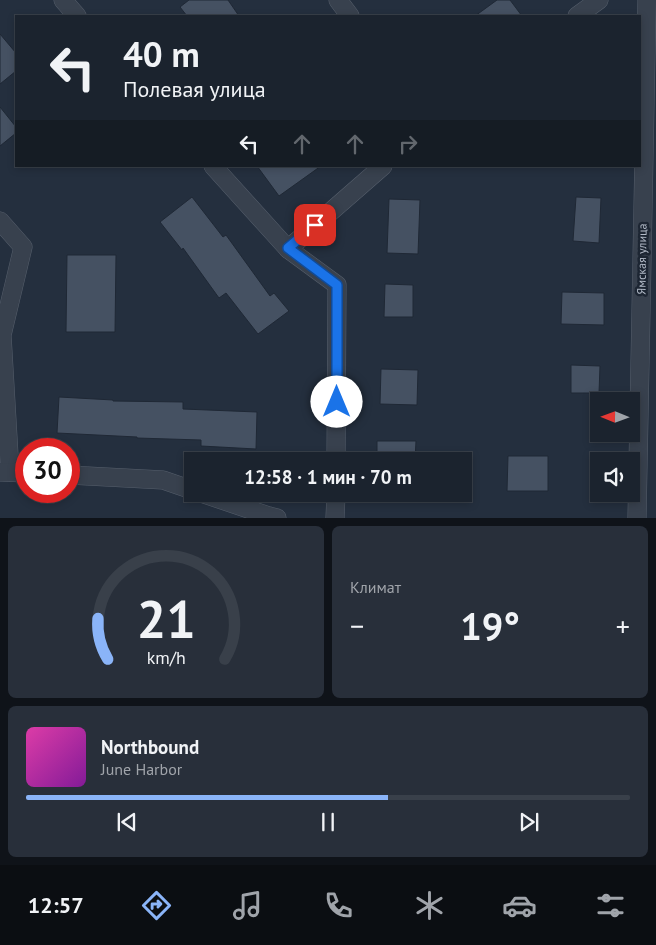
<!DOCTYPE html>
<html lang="ru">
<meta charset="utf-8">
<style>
body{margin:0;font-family:"PT Sans",sans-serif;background:#282f3a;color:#f1f3f6;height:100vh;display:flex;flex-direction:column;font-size:19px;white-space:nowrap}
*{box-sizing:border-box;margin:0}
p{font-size:16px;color:#a0a4aa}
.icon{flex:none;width:28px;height:28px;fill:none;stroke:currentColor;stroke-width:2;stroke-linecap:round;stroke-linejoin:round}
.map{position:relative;height:518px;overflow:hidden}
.drawer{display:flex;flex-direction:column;gap:8px;padding:8px;background:#0f1319;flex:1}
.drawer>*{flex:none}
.banner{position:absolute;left:15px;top:15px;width:626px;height:152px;border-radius:0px;box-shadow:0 2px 8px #0003,0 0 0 1px #39404a;background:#1b232e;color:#f1f3f6;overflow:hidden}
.needle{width:32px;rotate:271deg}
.buttons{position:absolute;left:590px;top:392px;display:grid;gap:10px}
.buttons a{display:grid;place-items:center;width:50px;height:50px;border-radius:0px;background:#1b232e;box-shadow:0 2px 8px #0003,0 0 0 1px #39404a;font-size:25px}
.speed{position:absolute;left:15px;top:438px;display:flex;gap:10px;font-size:25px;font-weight:700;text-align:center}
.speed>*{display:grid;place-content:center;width:65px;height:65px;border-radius:50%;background:#1b232e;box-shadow:0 2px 8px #0003,0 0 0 1px #39404a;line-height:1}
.speed .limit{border:8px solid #d22;background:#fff;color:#111}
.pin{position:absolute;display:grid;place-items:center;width:42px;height:42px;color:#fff;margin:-21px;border-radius:10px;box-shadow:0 2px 8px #0006}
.me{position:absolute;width:55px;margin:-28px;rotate:0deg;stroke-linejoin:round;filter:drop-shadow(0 0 4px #0008)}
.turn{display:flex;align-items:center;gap:18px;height:105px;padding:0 25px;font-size:22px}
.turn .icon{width:65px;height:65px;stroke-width:2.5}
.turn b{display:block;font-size:35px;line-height:42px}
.lanes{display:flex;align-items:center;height:48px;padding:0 25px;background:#0003;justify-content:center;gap:25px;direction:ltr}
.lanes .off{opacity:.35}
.big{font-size:38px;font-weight:700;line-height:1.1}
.drawer .tile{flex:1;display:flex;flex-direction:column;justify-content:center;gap:8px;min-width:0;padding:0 18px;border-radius:8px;background:#282f3a}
.drawer .dial{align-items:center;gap:0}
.dial svg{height:130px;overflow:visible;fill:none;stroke:#39404a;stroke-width:7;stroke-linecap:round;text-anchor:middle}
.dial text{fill:#f1f3f6;stroke:none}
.song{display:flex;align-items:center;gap:15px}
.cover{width:60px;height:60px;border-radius:8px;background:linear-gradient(135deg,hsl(320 70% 55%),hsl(290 70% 35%))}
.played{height:5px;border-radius:2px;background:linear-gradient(90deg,#8ab4f8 60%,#39404a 60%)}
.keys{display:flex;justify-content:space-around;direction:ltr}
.heat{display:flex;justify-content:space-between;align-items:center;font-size:28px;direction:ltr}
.drawer .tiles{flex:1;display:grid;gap:8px;grid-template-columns:1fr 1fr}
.tile:last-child{grid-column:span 2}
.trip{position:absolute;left:184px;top:452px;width:288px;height:50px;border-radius:0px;background:#1b232e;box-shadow:0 2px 8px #0003,0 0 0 1px #39404a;font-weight:700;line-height:50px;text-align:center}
.tab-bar{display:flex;height:80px;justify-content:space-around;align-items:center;background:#0b0e12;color:#a0a4aa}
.tab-bar .icon{width:35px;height:35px}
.tab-bar .on{color:#8ab4f8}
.tab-bar b{font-size:22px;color:#f1f3f6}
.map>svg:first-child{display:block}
</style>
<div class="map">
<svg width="656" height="518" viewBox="0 0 656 518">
<rect width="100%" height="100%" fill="#242f3e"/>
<!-- building -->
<g fill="#455162" stroke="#1f2835">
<polygon points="189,0 228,0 239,16 187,16 180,7"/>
<polygon points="497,0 510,0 522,16 475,16"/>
<polygon points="0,34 16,53 16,71 0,84"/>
<polygon points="0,107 16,127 16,133 0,146"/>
<polygon points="257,166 321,166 279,196"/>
<polygon points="192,197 223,237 226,235 270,296 274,293 289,311 258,334 226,293 219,298 183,248 182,250 160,222"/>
<polygon points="576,197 601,198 599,243 573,241"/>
<polygon points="389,199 420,200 418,254 387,253"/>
<polygon points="67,255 116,255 115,332 66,332"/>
<polygon points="385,284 413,285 413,317 384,317"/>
<polygon points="562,292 604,293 604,325 561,324"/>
<polygon points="571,365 600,366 599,393 571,393"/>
<polygon points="381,369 418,370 417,405 380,404"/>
<polygon points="59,397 113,400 113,401 183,402 183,409 257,412 256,449 201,446 201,440 137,438 137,437 57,433"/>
<polygon points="377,441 416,441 415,461 377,461"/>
<polygon points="508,456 548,456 548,491 507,491"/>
</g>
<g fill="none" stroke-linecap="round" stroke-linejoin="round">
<!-- minor casing -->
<g stroke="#565f6c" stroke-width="19">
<g id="minor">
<polyline points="63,0 77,16"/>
<polyline points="338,0 350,16"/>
<polyline points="577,16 599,0"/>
<polyline points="213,166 288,249 337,285 336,461"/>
<polyline points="0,221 23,247 2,335 10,472"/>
<polyline points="288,249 383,166"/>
<polyline points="0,472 26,473"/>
<polyline points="69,475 163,480 192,490"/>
<polyline points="204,494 269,516 277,518"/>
<polyline points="335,518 336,494"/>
<polyline points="637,518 647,0"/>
</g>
</g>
<!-- minor -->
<use href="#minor" stroke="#38414e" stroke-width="18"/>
</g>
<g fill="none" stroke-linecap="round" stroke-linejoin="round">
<!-- route casing -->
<g stroke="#114b97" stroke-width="12">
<polyline id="route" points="315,225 288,248 337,285 337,402"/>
</g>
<!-- route -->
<use href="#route" stroke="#1a73e8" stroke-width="9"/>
</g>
<g text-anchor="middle" stroke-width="5" stroke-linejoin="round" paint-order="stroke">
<!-- street labels -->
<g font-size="12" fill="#b4bcc9" stroke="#1d2633">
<text transform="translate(642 259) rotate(-89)" y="4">Ямская улица</text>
</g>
</g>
</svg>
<div class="buttons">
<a><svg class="needle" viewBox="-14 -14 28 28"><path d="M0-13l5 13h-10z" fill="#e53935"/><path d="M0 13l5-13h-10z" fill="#a0a4aa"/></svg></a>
<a><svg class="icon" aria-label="sound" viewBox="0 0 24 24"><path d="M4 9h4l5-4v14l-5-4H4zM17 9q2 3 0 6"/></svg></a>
</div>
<div class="speed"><div class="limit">30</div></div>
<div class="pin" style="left:315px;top:225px;background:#d93025"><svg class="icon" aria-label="arrive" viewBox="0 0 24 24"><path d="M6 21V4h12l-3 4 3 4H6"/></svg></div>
<svg class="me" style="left:337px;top:402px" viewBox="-20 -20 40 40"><circle r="19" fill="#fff"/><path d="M0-13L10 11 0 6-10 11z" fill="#1a73e8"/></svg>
<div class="trip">12:58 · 1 мин · 70 m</div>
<div class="banner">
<div class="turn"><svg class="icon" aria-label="left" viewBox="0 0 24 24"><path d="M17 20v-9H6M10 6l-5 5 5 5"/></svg><div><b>40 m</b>Полевая улица</div></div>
<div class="lanes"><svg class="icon" aria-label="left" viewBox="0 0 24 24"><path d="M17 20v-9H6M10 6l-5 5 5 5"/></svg><svg class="icon off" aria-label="ahead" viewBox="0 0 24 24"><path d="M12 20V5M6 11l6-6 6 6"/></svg><svg class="icon off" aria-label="ahead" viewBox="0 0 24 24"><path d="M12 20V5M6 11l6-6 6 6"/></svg><svg class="icon off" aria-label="right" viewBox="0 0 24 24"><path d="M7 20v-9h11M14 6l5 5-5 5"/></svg></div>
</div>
</div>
<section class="drawer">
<div class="tiles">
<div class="tile dial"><svg viewBox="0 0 100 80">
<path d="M14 69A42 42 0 1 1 86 69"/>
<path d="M14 69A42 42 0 0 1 8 44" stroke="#8ab4f8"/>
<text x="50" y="56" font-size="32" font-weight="700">21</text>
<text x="50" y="72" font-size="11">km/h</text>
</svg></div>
<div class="tile"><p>Климат</p>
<div class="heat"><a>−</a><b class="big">19°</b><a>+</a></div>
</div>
<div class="tile">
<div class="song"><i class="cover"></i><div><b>Northbound</b><p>June Harbor</p></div></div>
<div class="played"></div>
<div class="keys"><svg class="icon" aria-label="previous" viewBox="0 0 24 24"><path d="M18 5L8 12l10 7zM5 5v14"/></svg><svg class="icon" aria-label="pause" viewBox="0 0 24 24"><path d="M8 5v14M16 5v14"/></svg><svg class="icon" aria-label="next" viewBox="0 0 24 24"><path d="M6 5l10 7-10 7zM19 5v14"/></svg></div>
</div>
</div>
</section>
<nav class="tab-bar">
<b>12:57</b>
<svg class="icon on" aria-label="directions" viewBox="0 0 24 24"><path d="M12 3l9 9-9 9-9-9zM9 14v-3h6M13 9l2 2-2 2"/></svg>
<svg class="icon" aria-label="music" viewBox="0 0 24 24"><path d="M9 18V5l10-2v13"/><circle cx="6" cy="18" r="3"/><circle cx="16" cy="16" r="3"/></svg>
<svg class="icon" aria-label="phone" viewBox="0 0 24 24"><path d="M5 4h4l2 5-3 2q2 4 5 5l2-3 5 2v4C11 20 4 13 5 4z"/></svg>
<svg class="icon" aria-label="climate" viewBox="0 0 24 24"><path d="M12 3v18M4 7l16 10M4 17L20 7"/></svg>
<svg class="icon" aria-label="car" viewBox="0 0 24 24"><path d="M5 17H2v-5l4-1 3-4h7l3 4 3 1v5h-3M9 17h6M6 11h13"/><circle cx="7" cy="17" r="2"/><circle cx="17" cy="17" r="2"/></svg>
<svg class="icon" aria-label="filters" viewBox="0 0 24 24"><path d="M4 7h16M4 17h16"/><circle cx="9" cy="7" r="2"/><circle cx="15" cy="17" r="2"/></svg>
</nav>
